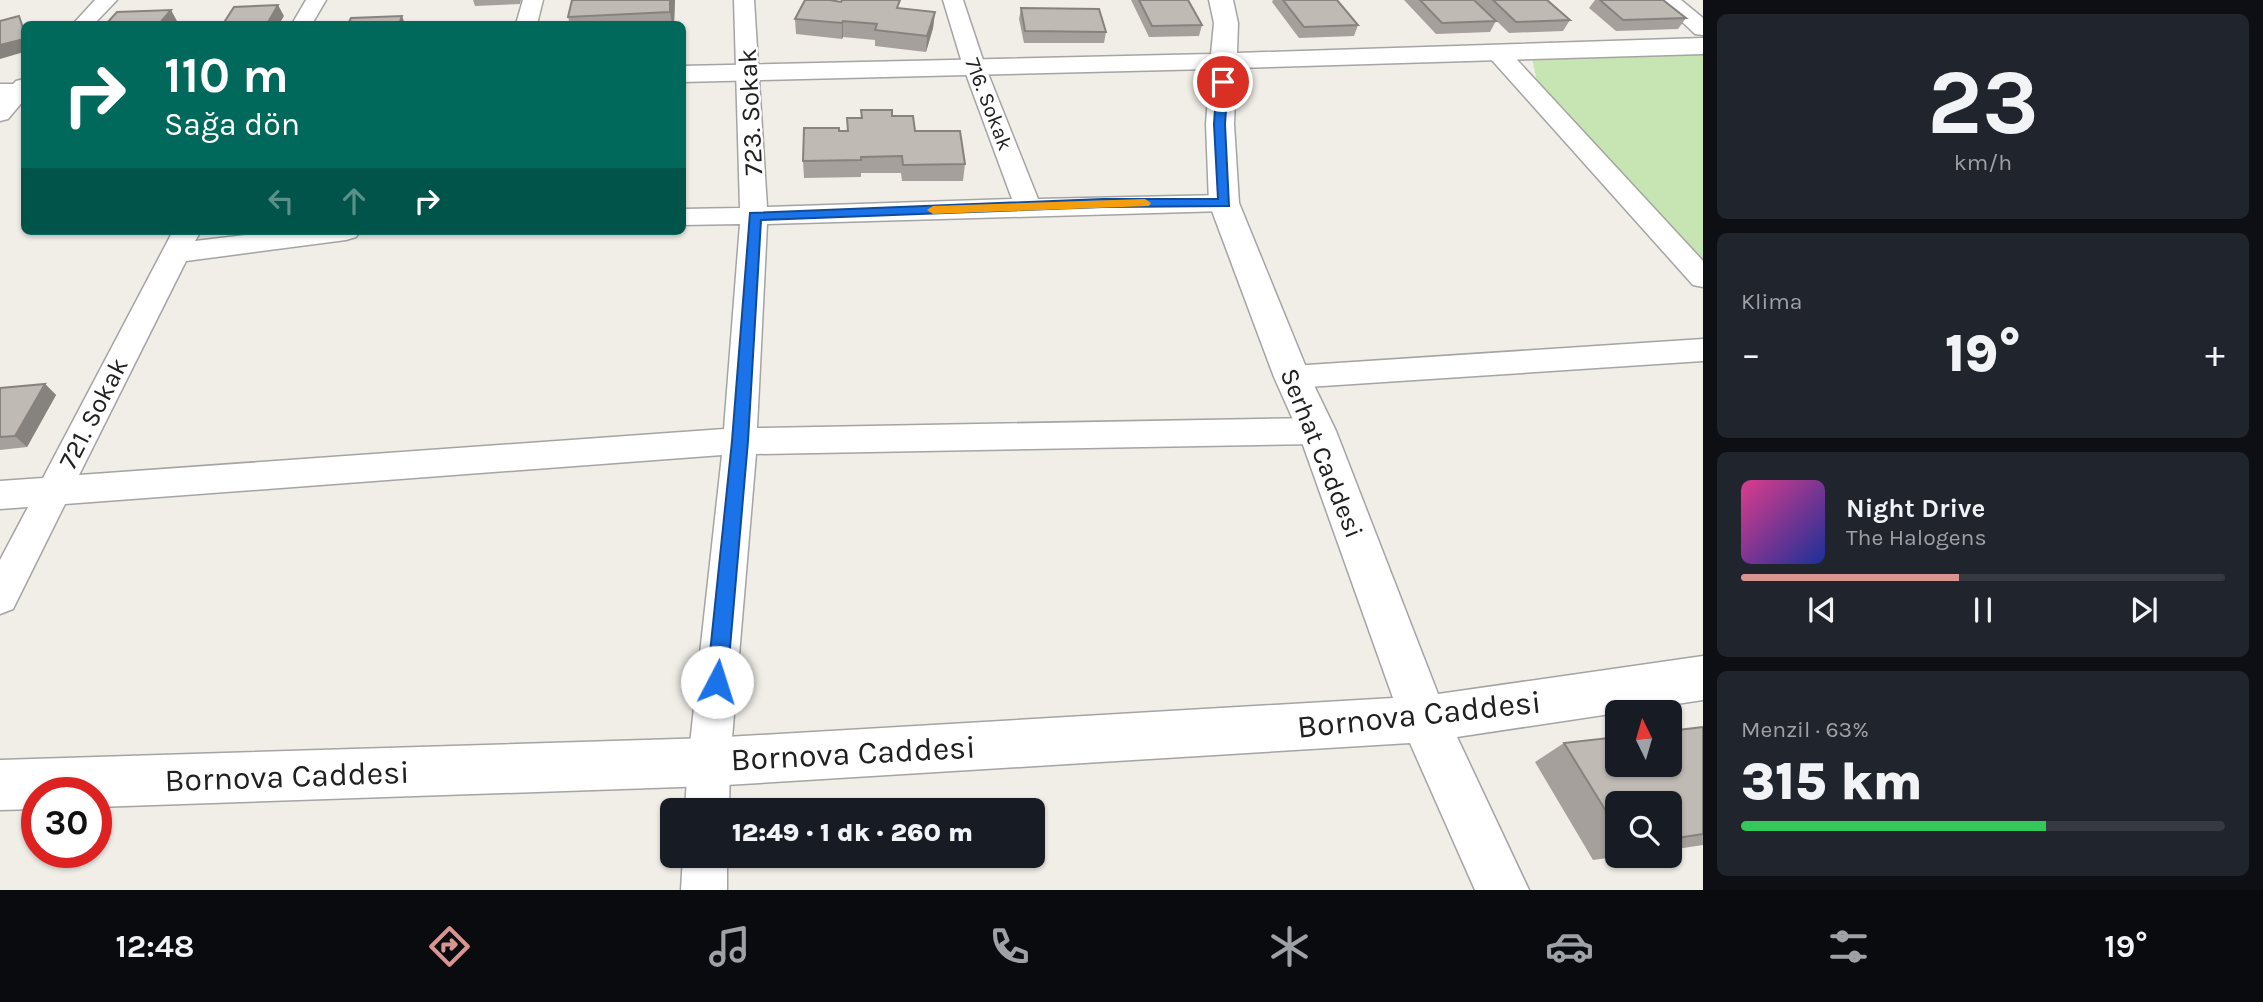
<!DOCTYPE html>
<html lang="tr">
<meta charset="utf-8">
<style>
body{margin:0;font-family:Karla,sans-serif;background:#20242c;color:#f1f3f6;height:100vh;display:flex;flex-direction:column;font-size:26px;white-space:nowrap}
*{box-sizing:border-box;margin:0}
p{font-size:23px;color:#9ea1a6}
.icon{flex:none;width:38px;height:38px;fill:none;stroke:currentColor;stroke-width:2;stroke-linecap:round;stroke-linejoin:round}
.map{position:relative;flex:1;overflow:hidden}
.sheet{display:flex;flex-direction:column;gap:14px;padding:14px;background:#0d0f14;width:560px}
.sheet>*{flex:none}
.hud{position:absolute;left:21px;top:21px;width:665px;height:214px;border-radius:10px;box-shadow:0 2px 5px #0004;background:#00695c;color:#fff;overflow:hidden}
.needle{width:46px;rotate:355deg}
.controls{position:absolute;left:1605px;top:700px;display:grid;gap:14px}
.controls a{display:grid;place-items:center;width:77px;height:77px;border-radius:10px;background:#171b24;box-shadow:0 2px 5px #0004;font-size:35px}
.speed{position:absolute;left:21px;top:777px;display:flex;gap:14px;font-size:35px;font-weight:700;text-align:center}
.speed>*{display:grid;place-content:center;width:91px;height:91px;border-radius:50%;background:#171b24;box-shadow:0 2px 5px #0004;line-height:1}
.speed .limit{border:10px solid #d22;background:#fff;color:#111}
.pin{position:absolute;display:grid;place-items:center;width:60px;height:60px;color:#fff;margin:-30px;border:4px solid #fff;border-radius:50%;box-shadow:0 2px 7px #0007}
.me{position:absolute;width:77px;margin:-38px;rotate:5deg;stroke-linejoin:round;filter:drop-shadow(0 0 5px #0008)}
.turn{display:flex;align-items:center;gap:24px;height:147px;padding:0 28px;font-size:32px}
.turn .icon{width:91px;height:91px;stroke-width:2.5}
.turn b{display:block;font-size:49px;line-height:60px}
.lanes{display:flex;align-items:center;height:66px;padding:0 28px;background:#0003;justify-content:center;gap:35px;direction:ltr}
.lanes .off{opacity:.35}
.big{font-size:52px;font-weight:800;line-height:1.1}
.sheet .card{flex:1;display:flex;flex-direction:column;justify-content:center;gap:10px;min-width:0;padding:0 24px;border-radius:10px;background:#20242c}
.sheet .dial{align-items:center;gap:0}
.dial b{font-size:91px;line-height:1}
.song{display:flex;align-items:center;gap:21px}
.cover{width:84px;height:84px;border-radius:10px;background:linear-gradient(135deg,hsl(330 70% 55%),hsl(230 70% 35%))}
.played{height:7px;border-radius:4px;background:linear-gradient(90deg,#da948f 45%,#363941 45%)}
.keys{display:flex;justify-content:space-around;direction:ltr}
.heat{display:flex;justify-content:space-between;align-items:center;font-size:38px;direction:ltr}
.charge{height:10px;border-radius:5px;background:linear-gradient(90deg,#34c759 63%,#363941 0)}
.trip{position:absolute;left:660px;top:798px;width:385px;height:70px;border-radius:10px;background:#171b24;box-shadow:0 2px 5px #0004;font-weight:800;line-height:70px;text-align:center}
.tabs{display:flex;height:112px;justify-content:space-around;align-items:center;background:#090b0e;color:#9ea1a6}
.tabs .icon{width:49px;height:49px}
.tabs .active{color:#da948f}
.tabs b{font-size:32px;color:#f1f3f6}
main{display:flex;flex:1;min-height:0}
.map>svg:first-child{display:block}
</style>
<main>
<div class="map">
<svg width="1703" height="890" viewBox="0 0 1703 890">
<rect width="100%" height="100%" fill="#f0eee7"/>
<!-- grass -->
<polygon fill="#c6e5b2" points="1703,50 1703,259 1564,116 1568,112 1537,82 1532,58"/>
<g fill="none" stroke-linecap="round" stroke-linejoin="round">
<!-- minor casing -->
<g stroke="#a4a4a4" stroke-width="3">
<g id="minor">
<polygon points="95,0 117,0 94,24 73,24"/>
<polygon points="306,0 326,0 312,24 292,24"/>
<polygon points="523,0 543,0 537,24 516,24"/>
<polygon points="734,0 754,0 767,207 1012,199 963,66 943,0 963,0 985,66 1038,199 1224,195 1233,197 1237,203 1233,209 1224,211 767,224 757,428 1317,418 1329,422 1333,431 1329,440 1317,444 756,454 730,762 729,810 685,810 688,762 722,455 65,504 13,609 0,614 0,560 28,507 0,509 0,481 43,478 173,231 201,231 195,241 278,231 360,231 356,237 346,240 186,261 79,475 724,429 740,224 682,225 682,209 740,208"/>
<polygon points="1659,0 1681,0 1703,18 1703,35 1695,34"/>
<polygon points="1498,46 1506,48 1703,261 1703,287 1693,285 1490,58 1487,53 1490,48"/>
<polygon points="24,79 24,100 8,119 0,121 0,99 16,81"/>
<polygon points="1703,339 1703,361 1292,388 1281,385 1276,377 1281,369 1292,366"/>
<polygon points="683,856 727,856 727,890 681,890"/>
</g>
</g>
<!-- tertiary casing -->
<g stroke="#a4a4a4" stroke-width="3">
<g id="tertiary">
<polygon points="1209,0 1233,0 1238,23 1237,53 1703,38 1703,54 1236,68 1234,124 1239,203 1310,377 1336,431 1438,694 1703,656 1703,700 1457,737 1529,890 1475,890 1410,743 709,786 96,807 96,793 37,793 37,809 0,810 0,760 709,738 1393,698 1298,431 1274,377 1209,203 1206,124 1210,69 682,82 682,66 1211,54 1214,23"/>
<rect x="0" y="84" width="24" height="16"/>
</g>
</g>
<!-- minor -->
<use href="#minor" fill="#fff" fill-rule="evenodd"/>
<!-- tertiary -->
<use href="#tertiary" fill="#fff" fill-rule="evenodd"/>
</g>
<!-- wall -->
<g fill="#a5a09b">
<polygon points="473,0 521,0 520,4 475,6"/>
<polygon points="675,0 674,24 570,24 568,17"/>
<polygon points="1131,0 1188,0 1202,25 1199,36 1149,37"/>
<polygon points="1273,0 1337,0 1358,25 1354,36 1299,38 1272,2"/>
<polygon points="1404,0 1474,0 1496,21 1490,32 1436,34"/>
<polygon points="1475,0 1547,0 1570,20 1563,31 1509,33"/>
<polygon points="1595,0 1663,0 1686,18 1678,29 1616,31 1589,8"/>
<polygon points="901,8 935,12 933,28 926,52 875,46 875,40 843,37 842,39 796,34 795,19"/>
<polygon points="1021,8 1106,32 1104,43 1024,43 1019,19"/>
<polygon points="892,116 965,164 963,181 902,181 901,173 861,173 861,177 804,178 803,161 839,131 847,131 861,118"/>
<polygon points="45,384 56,395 27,447 0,450 0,388"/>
<polygon points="1703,727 1703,845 1670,850 1670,803 1617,803 1617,856 1623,856 1593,860 1535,762 1564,743"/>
</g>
<!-- shaded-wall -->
<g fill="#86827e">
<polygon points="670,0 675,0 674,24 672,24 670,12"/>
<polygon points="278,5 284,16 279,24 267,24"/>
<polygon points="171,10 177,21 174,24 159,24"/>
<polygon points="935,12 933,28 926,52 927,36"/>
<polygon points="402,16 405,24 399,24"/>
<polygon points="843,21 843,37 842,39 842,23"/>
<polygon points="24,39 24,52 0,59 0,45"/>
<polygon points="45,384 56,395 27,447 15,436"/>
</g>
<!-- building -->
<g fill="#c0bab4" stroke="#86827e" stroke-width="2">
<polygon points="572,0 670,0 670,12 568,17"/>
<polygon points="805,0 830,0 841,2 842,0 900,0 897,8 935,12 927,36 875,30 877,24 843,21 842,23 795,19"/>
<polygon points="1139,0 1188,0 1202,25 1152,26"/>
<polygon points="1283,0 1337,0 1358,25 1304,27"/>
<polygon points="1420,0 1474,0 1496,21 1442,23"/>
<polygon points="1493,0 1547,0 1570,20 1516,22"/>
<polygon points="1600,0 1663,0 1686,18 1623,20"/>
<polygon points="278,5 267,24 223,24 234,7"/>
<polygon points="1021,8 1099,9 1106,32 1025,31"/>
<polygon points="171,10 159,24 106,24 117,12"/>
<polygon points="19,16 24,31 24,39 0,45 0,21"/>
<polygon points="402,16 399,24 348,24 351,18"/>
<polygon points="861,110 892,110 892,116 913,116 915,131 960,131 965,164 903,165 902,156 861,157 861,160 803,161 804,128 839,128 839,131 848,131 847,118 862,118"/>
<polygon points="45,384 15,436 0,437 0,388"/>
<polygon points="1703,727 1703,834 1670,839 1670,803 1617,803 1617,829 1564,743 1617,737 1617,765 1670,765 1670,731"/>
</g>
<!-- route -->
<polygon fill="#1a73e8" stroke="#114b97" stroke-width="2" points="1223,79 1228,82 1225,124 1229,206 1103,207 761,220 748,441 727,682 724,688 717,691 710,688 707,682 732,441 750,213 1103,199 1218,199 1214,124 1217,82"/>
<!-- slow -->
<polygon fill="#f59e0b" points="1145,199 1151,203 1149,206 933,214 927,210 933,206"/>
<g text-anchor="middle" stroke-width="5" stroke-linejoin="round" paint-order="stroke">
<!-- far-street labels -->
<g font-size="21" fill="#202020" stroke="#fff">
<text transform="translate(989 104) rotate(69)" y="7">716. Sokak</text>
</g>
<!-- street labels -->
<g font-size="26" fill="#202020" stroke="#fff">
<text transform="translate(750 112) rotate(-93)" y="9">723. Sokak</text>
<text transform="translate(93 413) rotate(-63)" y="9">721. Sokak</text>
<text transform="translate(1322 453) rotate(68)" y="9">Serhat Caddesi</text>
</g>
<!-- near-street labels -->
<g font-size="32" fill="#202020" stroke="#fff">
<text transform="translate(1419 714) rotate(-6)" y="11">Bornova Caddesi</text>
<text transform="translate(853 753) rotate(-3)" y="11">Bornova Caddesi</text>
<text transform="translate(287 776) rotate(-2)" y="11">Bornova Caddesi</text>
</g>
</g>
</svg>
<div class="controls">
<a><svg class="needle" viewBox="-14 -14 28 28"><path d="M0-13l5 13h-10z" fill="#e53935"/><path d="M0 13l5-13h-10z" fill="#9ea1a6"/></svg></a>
<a><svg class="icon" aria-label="search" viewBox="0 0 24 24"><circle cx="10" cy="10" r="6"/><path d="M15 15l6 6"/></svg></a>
</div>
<div class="speed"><div class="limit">30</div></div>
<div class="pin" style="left:1223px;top:82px;background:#d93025"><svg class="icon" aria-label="arrive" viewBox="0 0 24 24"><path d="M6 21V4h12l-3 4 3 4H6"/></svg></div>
<svg class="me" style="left:717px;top:682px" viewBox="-20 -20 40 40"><circle r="19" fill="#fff"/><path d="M0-13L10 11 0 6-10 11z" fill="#1a73e8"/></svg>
<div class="trip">12:49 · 1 dk · 260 m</div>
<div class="hud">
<div class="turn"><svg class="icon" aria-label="right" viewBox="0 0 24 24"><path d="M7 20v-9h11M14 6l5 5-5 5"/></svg><div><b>110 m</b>Sağa dön</div></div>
<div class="lanes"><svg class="icon off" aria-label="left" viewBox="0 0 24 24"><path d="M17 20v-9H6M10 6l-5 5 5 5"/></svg><svg class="icon off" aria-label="ahead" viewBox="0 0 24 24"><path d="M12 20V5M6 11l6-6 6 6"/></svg><svg class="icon" aria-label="right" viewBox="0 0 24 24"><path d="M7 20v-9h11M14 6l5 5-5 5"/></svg></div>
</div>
</div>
<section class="sheet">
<div class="card dial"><b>23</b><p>km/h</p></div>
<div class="card"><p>Klima</p>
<div class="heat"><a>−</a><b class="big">19°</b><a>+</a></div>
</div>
<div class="card">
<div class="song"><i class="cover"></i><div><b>Night Drive</b><p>The Halogens</p></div></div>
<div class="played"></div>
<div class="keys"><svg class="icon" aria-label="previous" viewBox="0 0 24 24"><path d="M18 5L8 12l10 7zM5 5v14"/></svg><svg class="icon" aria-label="pause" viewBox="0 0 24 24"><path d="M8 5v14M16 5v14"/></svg><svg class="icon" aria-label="next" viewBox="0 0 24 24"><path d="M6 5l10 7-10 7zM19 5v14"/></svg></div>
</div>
<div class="card"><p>Menzil · 63%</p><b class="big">315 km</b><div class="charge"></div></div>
</section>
</main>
<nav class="tabs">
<b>12:48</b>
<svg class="icon active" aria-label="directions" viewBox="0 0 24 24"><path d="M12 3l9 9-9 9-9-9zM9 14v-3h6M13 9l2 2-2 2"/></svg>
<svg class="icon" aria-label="music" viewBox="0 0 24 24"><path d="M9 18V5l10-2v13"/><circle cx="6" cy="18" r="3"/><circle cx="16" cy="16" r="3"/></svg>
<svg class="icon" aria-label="phone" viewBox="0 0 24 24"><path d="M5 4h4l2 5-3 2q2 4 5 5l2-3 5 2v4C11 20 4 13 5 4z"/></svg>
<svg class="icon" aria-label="climate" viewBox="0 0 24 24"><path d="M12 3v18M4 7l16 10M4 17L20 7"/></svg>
<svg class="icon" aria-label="car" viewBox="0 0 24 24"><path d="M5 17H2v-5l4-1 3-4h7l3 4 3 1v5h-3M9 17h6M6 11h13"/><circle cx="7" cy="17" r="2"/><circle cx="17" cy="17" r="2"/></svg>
<svg class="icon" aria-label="filters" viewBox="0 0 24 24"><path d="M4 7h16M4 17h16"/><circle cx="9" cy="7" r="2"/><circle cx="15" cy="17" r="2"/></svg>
<b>19°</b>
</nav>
